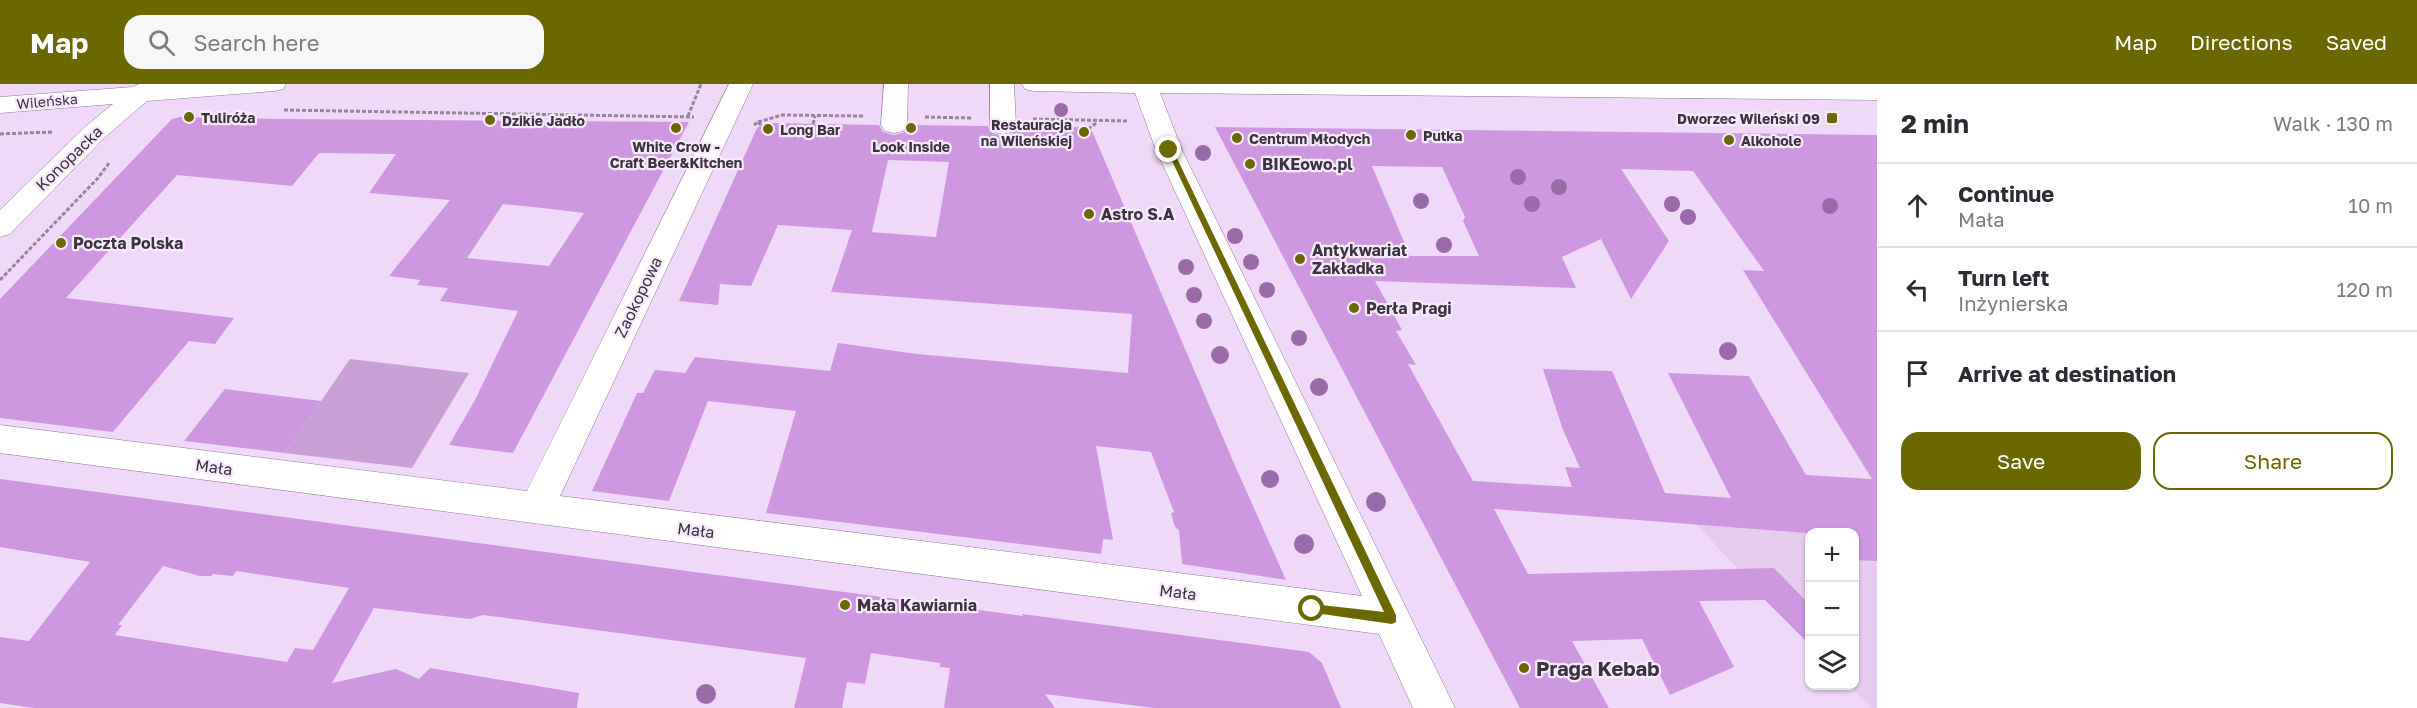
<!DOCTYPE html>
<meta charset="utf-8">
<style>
body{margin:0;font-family:"Golos Text",sans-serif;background:#f7f7f7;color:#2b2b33}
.controls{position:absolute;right:18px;bottom:18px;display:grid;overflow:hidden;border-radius:12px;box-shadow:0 2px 4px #0004}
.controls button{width:54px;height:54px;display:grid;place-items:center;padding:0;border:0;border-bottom:2px solid #e1e1e2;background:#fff;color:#2b2b33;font:30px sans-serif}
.stop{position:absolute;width:18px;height:18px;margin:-14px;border:4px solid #6b6800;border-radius:50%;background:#fff}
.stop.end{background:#6b6800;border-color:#fff;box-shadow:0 2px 6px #0008}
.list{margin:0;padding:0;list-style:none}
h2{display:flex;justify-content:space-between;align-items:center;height:78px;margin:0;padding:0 24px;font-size:26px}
h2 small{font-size:20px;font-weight:400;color:#7c7c81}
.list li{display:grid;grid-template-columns:39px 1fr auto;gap:18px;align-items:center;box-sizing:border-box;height:84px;padding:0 24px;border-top:2px solid #e1e1e2}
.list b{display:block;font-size:22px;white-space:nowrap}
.list p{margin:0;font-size:20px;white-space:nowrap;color:#7c7c81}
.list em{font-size:20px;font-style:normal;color:#7c7c81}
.actions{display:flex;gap:12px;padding:18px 24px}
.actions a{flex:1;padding:14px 0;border:2px solid #6b6800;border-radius:18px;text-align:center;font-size:21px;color:#6b6800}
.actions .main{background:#6b6800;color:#fff}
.icon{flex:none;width:33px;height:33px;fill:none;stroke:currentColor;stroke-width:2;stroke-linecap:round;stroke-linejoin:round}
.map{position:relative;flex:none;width:1877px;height:624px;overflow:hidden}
header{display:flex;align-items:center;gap:36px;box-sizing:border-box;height:84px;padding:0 30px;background:#6b6800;color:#fff}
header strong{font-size:28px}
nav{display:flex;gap:33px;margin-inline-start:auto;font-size:21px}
.search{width:420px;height:54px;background:#f7f7f7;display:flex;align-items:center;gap:15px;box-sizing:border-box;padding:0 21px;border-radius:18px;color:#7c7c81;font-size:22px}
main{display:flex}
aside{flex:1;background:#fff}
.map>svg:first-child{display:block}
</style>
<header>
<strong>Map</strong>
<div class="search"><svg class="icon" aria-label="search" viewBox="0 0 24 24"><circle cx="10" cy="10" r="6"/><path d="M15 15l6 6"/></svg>Search here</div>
<nav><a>Map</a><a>Directions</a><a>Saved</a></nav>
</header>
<main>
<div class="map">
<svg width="1877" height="624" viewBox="0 0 1877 624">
<rect width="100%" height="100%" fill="#f0d9f8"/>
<!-- built -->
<path fill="#e7cbef" d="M1668,410L1877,424V624H1871L1849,602H1854V448H1810L1809,561Z"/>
<!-- green -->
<path fill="#c9a1d7" d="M350,275L469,289L412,384L285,369Z"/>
<!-- building -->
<g fill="#cd98e0" fill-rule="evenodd">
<path d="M180,33L286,35L689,38L513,369L449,361L475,316L518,227L440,217L448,204L417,201L420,196L389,192L450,116L369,109L396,70L319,69L292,102L177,91L66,214L234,234L215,260L189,257L113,348L0,334V215L172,35ZM503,120L534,123L584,129L549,182L467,174Z"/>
<path d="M766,39L879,41L883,48L894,51L903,49L909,41L988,42L992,49L1003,52L1012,50L1018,42L1082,43L1092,47L1233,377L1286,496L1182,480L1179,446L1175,443L1171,429L1174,428L1151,368L1133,366L1096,362L1113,456L1103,455L1101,470L766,429L796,327L708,317L669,417L592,407L637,309H643L655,286L685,289L695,273L830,287L838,259L917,270L1128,289L1132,230L831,208L852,146L778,141L751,202L720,200L718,221L679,217L757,44ZM888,76L949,78L936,153L870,148H872Z"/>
<path d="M1215,43L1877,51V477L1854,476V448H1809V473L1805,472L1806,449L1494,425L1528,490L1774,484L1809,520V560L1765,516L1699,517L1734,583L1670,611L1642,555L1572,557L1609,624H1520ZM1372,82L1442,83L1465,133L1463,137L1479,172H1410ZM1621,85L1693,87L1764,187L1743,186L1872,395L1806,391L1749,292L1668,289L1731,414L1665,409L1612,287L1543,285L1563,346L1580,384L1565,383L1572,403L1473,397L1408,280L1416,281L1396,247L1402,246L1375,197L1576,204L1562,173L1601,155L1631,215L1669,157Z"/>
<path d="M225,305L321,317L285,369L184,357Z"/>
<path d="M0,395L1023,532L1022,530L1309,568L1322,579L1341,624H1154L1045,610L1055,624H944L950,584L940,583V579L871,569L865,600L847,598L842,624H794L806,574L483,531L470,535L374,524L332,599L396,585L419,595L430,584L579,609L577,624H34L0,619V553L29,557L90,478L0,463ZM163,482L200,492H211L213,490L233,492L236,487L349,504L313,566L295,564L287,578L115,551L122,541H118Z"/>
</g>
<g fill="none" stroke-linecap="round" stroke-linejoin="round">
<defs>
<g id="minor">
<path d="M139,0H286L283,5L274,7L147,17L104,54L10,150L0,153V126L86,42L113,20L0,29V13L133,3Z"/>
<path d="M729,0H753L560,412L1362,512L1156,66L1135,9L1034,7L1025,5L1022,0H1877V16L1160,9L1182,66L1455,624H1413L1379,550L0,369V341L527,407Z"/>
<path d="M884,0H908L907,41L903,47L894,49L885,47L881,41Z"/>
<path d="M990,0H1014L1016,42L1012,48L1003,50L994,48L990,42Z"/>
</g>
</defs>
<!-- minor casing -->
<use href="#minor" stroke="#8b7793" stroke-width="1"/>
<!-- path -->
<g stroke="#95859b" stroke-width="3" stroke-dasharray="4 2" stroke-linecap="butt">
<path d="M284,26L694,33"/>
<path d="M688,32L701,0"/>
<path d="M925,33L971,34"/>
<path d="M1033,35L1127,37"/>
<path d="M758,38L782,31L863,32"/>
<path d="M813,40L815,32"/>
<path d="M754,41L758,38L761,41"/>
<path d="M1088,45L1095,40L1094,36"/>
<path d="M0,50L52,48"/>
<path d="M0,196L98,94L109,79"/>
</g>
<!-- minor -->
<use href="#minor" fill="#fff" fill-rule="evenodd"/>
</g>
<!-- trees -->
<g fill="#9a6ba8">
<circle cx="1061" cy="26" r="7"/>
<circle cx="1203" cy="69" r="8"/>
<circle cx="1518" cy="93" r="8"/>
<circle cx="1559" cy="103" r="8"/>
<circle cx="1421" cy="117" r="8"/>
<circle cx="1532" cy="120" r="8"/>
<circle cx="1672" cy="120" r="8"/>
<circle cx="1830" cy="122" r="8"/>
<circle cx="1688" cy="133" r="8"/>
<circle cx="1235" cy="152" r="8"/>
<circle cx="1444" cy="161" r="8"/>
<circle cx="1251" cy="178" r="8"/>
<circle cx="1186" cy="183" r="8"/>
<circle cx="1267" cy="206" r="8"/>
<circle cx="1194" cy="211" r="8"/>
<circle cx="1204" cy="237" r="8"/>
<circle cx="1299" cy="254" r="8"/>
<circle cx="1728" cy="267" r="9"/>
<circle cx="1220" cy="271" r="9"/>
<circle cx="1319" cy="303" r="9"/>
<circle cx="1270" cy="395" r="9"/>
<circle cx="1376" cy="418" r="10"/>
<circle cx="1304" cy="460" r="10"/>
<circle cx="706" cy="610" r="10"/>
</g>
<!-- route -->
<path fill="#6b6800" d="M1166,64L1173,66L1396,531V538L1392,540L1308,528L1307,525L1312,520L1384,528Z"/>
<!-- markers -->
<g fill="#6b6800" stroke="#f8eafd" stroke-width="2">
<circle cx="189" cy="33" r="6"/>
<rect x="1826" y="28" width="12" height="12" rx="3"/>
<circle cx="490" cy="36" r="6"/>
<circle cx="676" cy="44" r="6"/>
<circle cx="911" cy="44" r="6"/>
<circle cx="768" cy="45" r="6"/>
<circle cx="1084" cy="48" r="6"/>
<circle cx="1411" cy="51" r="6"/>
<circle cx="1237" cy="54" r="6"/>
<circle cx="1729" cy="56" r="6"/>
<circle cx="1250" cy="80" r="6"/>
<circle cx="1089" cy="130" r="6"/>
<circle cx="61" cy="159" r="6"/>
<circle cx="1300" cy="175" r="6"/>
<circle cx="1354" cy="224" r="6"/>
<circle cx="845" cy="521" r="6"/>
<circle cx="1524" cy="584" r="6"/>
</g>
<g text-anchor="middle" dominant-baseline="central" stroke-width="4.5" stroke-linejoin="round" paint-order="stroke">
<!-- far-street labels -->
<g font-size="14" fill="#3c333f" stroke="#f8eafd">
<text transform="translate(47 17) rotate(-5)">Wileńska</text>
</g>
<!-- far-poi labels -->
<g font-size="14" font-weight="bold" fill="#3c333f" stroke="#f8eafd" text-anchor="start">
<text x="201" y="33">Tuliróża</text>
<text x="1820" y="34" text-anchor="end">Dworzec Wileński 09</text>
<text x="502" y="36">Dzikie Jadło</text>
<text x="1072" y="40" text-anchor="end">Restauracja<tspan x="1072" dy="16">na Wileńskiej</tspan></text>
<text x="780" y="45">Long Bar</text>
<text x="1423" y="51">Putka</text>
<text x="1249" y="54">Centrum Młodych</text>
<text x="1741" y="56">Alkohole</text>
<text x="676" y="62" text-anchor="middle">White Crow -<tspan x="676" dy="16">Craft Beer&amp;Kitchen</tspan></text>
<text x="911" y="62" text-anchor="middle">Look Inside</text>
</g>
<!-- street labels -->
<g font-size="16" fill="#3c333f" stroke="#f8eafd">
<text transform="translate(69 74) rotate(-44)">Konopacka</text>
<text transform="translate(638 213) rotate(-64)">Zaokopowa</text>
<text transform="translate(214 383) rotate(8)">Mała</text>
<text transform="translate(696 446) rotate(7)">Mała</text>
<text transform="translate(1178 508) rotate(7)">Mała</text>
</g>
<!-- poi labels -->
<g font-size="16" font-weight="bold" fill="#3c333f" stroke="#f8eafd" text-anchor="start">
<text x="1262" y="80">BIKEowo.pl</text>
<text x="1101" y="130">Astro S.A</text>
<text x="73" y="159">Poczta Polska</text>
<text x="1312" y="166">Antykwariat<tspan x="1312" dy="18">Zakładka</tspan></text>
<text x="1366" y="224">Perła Pragi</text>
<text x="857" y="521">Mała Kawiarnia</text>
</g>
<!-- near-poi labels -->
<g font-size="20" font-weight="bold" fill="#3c333f" stroke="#f8eafd" text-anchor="start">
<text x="1536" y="584">Praga Kebab</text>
</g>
</g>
</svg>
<div class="controls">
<button>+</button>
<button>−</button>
<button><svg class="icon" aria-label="layers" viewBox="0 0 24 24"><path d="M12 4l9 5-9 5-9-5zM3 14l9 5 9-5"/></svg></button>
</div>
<div class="stop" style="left:1312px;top:525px"></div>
<div class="stop end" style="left:1169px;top:66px"></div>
</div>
<aside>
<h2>2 min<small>Walk · 130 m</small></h2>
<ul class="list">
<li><svg class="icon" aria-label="ahead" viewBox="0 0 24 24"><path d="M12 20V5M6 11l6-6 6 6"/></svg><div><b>Continue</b><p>Mała</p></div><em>10 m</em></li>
<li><svg class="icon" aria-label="left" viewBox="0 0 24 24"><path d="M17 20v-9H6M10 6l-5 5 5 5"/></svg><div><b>Turn left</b><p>Inżynierska</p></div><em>120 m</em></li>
<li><svg class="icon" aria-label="arrive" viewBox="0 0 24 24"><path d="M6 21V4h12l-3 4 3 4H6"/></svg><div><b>Arrive at destination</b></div></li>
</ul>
<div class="actions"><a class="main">Save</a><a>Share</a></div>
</aside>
</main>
